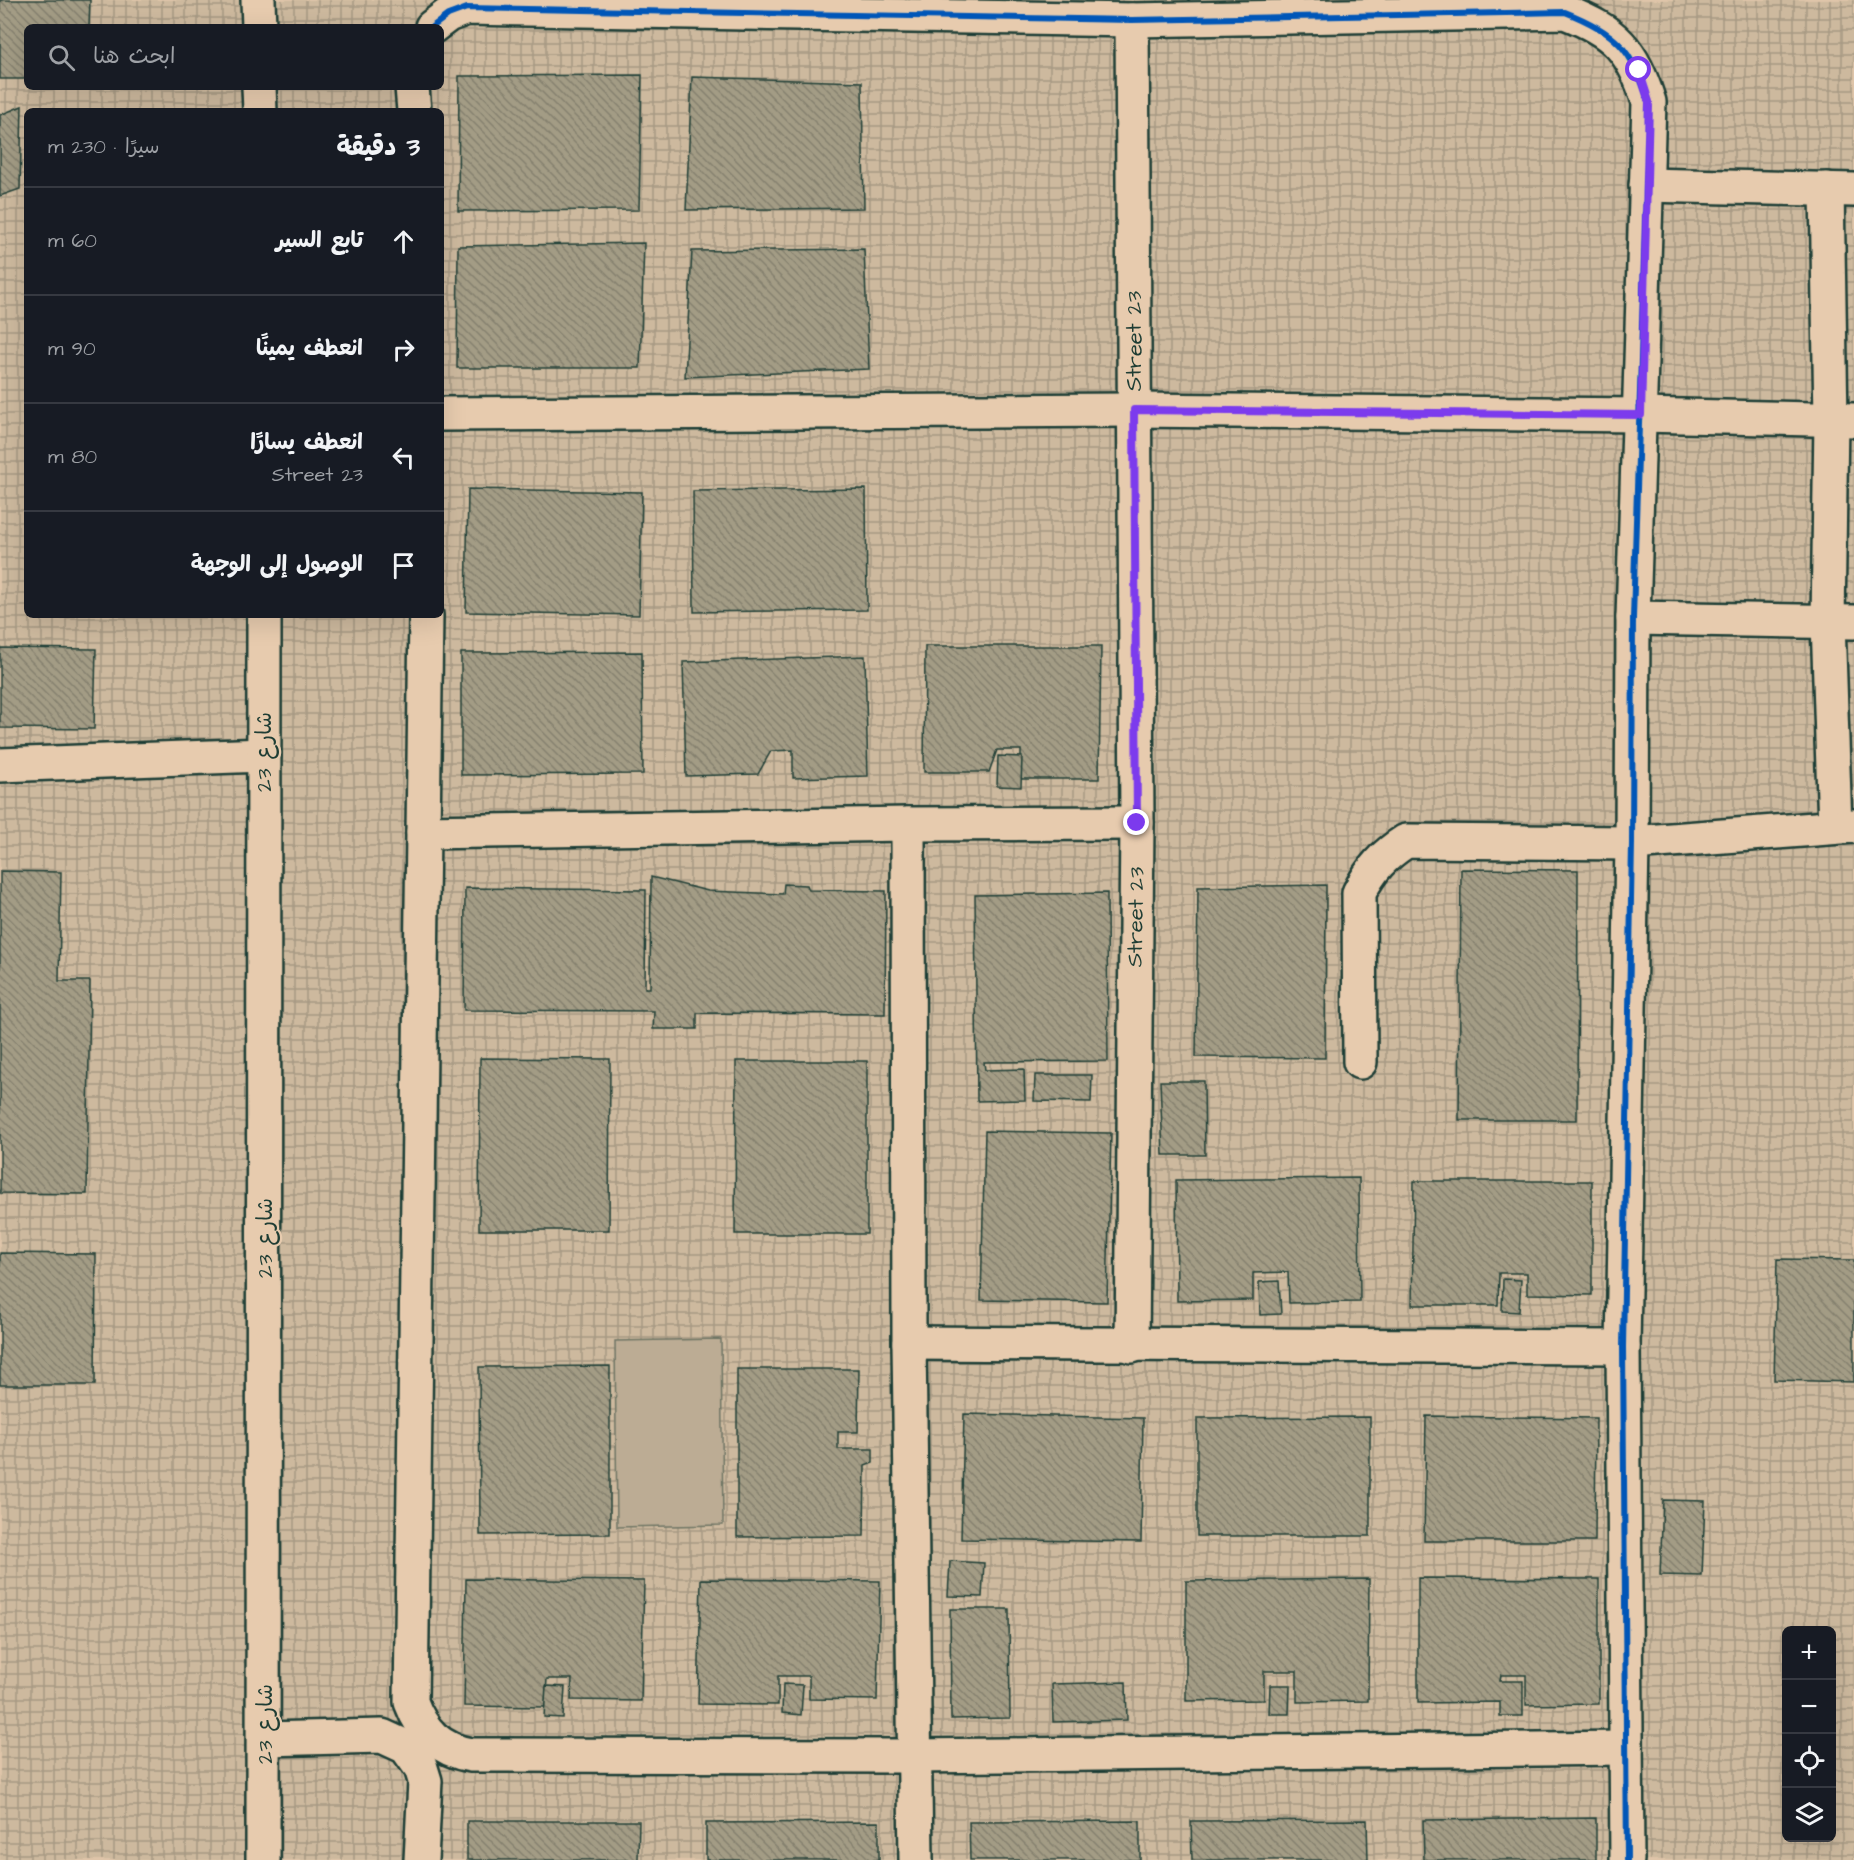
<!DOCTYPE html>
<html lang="ar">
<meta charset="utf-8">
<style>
body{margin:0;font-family:"Architects Daughter","Playpen Sans Arabic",sans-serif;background:#20242c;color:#f1f3f6;direction:rtl}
.controls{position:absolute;right:18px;bottom:18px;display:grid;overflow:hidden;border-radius:9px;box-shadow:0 6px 24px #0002}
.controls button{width:54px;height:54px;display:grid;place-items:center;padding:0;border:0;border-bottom:2px solid #363941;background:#171b24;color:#f1f3f6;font:30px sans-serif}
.stop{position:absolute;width:18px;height:18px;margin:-14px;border:4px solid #7c3aed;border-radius:50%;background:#fff}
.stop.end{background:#7c3aed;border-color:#fff;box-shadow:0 2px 6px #0008}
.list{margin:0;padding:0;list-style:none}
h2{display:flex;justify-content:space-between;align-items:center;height:78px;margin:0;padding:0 24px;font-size:26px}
h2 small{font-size:20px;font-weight:400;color:#9ea1a6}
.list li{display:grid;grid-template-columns:39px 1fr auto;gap:18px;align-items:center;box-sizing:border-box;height:108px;padding:0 24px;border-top:2px solid #363941}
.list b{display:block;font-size:22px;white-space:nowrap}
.list p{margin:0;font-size:20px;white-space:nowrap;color:#9ea1a6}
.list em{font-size:20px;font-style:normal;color:#9ea1a6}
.icon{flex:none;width:33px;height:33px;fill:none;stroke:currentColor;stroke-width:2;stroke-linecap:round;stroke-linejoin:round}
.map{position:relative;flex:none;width:1854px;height:1860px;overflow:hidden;direction:ltr}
.search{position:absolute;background:#171b24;box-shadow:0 6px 24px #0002;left:24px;top:24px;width:420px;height:66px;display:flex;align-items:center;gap:15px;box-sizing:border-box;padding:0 21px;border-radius:9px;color:#9ea1a6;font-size:22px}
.panel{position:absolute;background:#171b24;box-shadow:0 6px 24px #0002;left:24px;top:108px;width:420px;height:510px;border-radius:9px;direction:rtl}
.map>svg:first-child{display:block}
</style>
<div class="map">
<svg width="1854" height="1860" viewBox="0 0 1854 1860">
<defs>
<pattern id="industrial-grid" width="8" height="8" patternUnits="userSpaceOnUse" patternTransform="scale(1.5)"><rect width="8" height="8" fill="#cdb99e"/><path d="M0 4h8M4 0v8" fill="none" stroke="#a69882"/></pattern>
<pattern id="building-back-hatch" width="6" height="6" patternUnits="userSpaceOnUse" patternTransform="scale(1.5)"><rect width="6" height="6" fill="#a39c85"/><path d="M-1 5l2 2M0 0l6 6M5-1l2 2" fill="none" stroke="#84806e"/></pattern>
</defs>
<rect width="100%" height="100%" fill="#dfc5a9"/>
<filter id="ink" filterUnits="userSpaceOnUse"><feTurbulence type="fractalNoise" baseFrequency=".0167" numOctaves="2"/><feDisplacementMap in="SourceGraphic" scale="12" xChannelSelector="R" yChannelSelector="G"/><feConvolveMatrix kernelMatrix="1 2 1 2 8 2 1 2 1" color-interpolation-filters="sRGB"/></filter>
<g filter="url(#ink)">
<!-- industrial -->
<path fill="url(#industrial-grid)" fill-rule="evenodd" d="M0,0H1854V1860H0ZM27,27H441V87H27ZM27,111H441V615H27ZM1786,1630H1832V1838H1786Z"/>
<!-- pitch -->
<path fill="#bcac94" stroke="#6e7464" stroke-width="1.5" d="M721,1339L723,1525L617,1527L615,1341Z"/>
<!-- building -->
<g fill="url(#building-back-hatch)" stroke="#1f3d34" stroke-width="1.5">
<path d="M0,0H90L89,27H27V79H0Z"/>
<path d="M642,75L639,210L458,211L459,76Z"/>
<path d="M692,77L862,82L864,208L686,210Z"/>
<path d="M22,106L20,189L0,196V115Z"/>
<path d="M644,243L640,368H457L458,246Z"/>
<path d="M864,249L869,369L685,377L692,251Z"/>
<path d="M468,489L642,492L639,615L466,612Z"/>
<path d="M866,489L867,610L694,612L693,491Z"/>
<path d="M925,646H1101L1099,779H1021V750H997L989,772H924Z"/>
<path d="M0,648L96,649L94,729L0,728Z"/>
<path d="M642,652L643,774L461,775V653Z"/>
<path d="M865,656L868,776L793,778V750L771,751L758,774L686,776L683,662Z"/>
<path d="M998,756L1022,757L1021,787L997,786Z"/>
<path d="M1461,869L1578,870L1577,1120H1459Z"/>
<path d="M0,871L61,872L59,981H90L87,1194L0,1193Z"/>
<path d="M651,877L708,891L783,894L784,884L807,885L809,890L886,891L885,1014L697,1013V1029H653L654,1011L464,1010L465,888L646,890L645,988H650Z"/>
<path d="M1326,885L1325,1058L1196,1057L1198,887Z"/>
<path d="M1107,893L1108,1061L984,1062L985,1070L1024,1069L1025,1100L977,1101L975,895Z"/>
<path d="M480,1058L610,1059L609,1230H479Z"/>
<path d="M736,1061H867V1234H735Z"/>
<path d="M1035,1075H1092L1091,1102L1034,1101Z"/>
<path d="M1160,1081H1204L1205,1155H1163Z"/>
<path d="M985,1131L1111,1133L1107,1302L981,1300Z"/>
<path d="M1359,1178L1360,1302L1289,1303L1288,1272L1253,1273V1300L1177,1301L1176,1180Z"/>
<path d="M1414,1181H1592V1295L1527,1294V1273H1499L1498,1305H1412Z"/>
<path d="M0,1253L96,1254L95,1385H0Z"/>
<path d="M1777,1259L1854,1260V1382L1774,1380Z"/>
<path d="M1503,1279L1521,1280L1519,1312L1502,1311Z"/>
<path d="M1279,1281L1281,1314L1260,1315L1259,1282Z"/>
<path d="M610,1366V1534L480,1535L479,1367Z"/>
<path d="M737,1369H859L858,1432H838V1449H873V1463L865,1466L864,1536L737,1537Z"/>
<path d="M964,1414L1143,1418L1141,1542L961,1539Z"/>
<path d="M1426,1416L1596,1418L1595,1541H1424Z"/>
<path d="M1370,1417V1536H1197V1418Z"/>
<path d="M1663,1500L1705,1501L1702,1576L1660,1575Z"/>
<path d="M950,1561L984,1563L982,1597L948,1596Z"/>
<path d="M1418,1578L1599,1579V1704L1526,1705V1675H1501L1500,1681H1523V1716H1500V1702L1418,1703Z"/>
<path d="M466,1579L644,1581L641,1701L571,1700L572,1679H547L545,1707L464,1706Z"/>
<path d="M701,1579L880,1581L877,1700L809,1699V1676H778V1705L698,1704Z"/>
<path d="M1369,1579L1368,1701L1297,1702V1671H1264V1700L1186,1701V1581Z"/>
<path d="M950,1609H1009L1010,1718L951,1719Z"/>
<path d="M1126,1682L1127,1720L1053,1722L1052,1684Z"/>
<path d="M783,1684L803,1685L801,1715L782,1713Z"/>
<path d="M1270,1685H1290L1289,1714H1269Z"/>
<path d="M546,1686L565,1687L563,1718L544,1717Z"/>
<path d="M1596,1818V1860H1424L1423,1820Z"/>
<path d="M1367,1820L1368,1860H1192L1191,1821Z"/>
<path d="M467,1821H639L638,1860H467Z"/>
<path d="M1140,1821V1860H970L969,1822Z"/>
<path d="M879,1822V1860H706V1823Z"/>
</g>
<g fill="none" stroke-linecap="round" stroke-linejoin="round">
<defs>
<g id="street">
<path d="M258,0L259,27"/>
<path d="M432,27L448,15L467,8L1132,20L1565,12C1616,32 1632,49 1649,102L1633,618L1632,843L1623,1347L1627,1860"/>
<path d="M259,87L260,111"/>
<path d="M412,87L414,111"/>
<path d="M1646,185L1854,190"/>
<path d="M1827,189L1831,420L1828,622L1835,827"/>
<path d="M441,414L1134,410L1641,415L1854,420"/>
<path d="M426,615L411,1702C422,1732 440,1750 471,1755L914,1756L1626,1748"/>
<path d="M1633,618L1854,622"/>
<path d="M0,765L264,755"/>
<path d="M908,824L909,1343L916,1860"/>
<path d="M423,832L908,824L1137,823"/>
<path d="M1360,1062L1359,893C1371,869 1384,855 1406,841L1632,843L1854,826"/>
<path d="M909,1343L1623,1347"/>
<path d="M1132,1346L1137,823L1132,20"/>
<path d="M265,1739L382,1736L406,1747L421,1768L425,1781L421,1860"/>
<path d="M263,1860L264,615"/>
</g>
</defs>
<!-- street casing -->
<use href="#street" stroke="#1f3d34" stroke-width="38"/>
<!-- street -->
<use href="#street" stroke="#e7cbae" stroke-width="33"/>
<defs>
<path id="cycleway" d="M432,27L448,15L467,8L1132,20L1565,12C1616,32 1632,49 1649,102L1633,618L1632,843L1623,1347L1627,1860"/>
</defs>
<!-- cycleway casing -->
<use href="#cycleway" stroke="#e7cbae" stroke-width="10"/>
<!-- cycleway -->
<use href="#cycleway" stroke="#0057b8" stroke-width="6"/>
</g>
</g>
<g fill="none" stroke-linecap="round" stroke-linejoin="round" filter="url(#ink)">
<!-- route -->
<path stroke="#7c3aed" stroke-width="8" d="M1137,823L1134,410L1641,415L1649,102L1639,70"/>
</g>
<g text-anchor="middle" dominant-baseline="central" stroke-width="4.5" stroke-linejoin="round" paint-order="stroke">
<!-- street labels -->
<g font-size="22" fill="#1f3d34" stroke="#e7cbae">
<text transform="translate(1134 341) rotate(-90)">Street 23</text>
<text transform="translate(264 752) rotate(-90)">شارع 23</text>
<text transform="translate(1136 917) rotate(-89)">Street 23</text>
<text transform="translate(265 1238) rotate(-90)">شارع 23</text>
<text transform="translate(265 1724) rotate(-90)">شارع 23</text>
</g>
</g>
</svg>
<div class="controls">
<button>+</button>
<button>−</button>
<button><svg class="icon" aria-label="locate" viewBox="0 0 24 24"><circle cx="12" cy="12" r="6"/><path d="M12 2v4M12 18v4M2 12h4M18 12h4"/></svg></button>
<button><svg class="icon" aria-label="layers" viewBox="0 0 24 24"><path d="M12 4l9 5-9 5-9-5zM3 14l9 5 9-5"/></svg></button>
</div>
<div class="stop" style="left:1639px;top:70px"></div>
<div class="stop end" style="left:1137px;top:823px"></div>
<div class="search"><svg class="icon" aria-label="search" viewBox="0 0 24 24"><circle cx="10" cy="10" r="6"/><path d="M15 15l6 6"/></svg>ابحث هنا</div>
<section class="panel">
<h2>3 دقيقة<small>سيرًا · 230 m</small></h2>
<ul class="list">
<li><svg class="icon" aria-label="ahead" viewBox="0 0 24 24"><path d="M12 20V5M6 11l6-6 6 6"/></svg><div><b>تابع السير</b></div><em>60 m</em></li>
<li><svg class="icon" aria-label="right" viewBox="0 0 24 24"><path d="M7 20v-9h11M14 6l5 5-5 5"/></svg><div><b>انعطف يمينًا</b></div><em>90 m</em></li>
<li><svg class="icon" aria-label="left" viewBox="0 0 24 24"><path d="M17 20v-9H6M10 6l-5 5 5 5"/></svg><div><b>انعطف يسارًا</b><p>Street 23</p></div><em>80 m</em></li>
<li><svg class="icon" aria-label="arrive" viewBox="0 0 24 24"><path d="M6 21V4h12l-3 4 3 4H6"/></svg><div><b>الوصول إلى الوجهة</b></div></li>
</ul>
</section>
</div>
